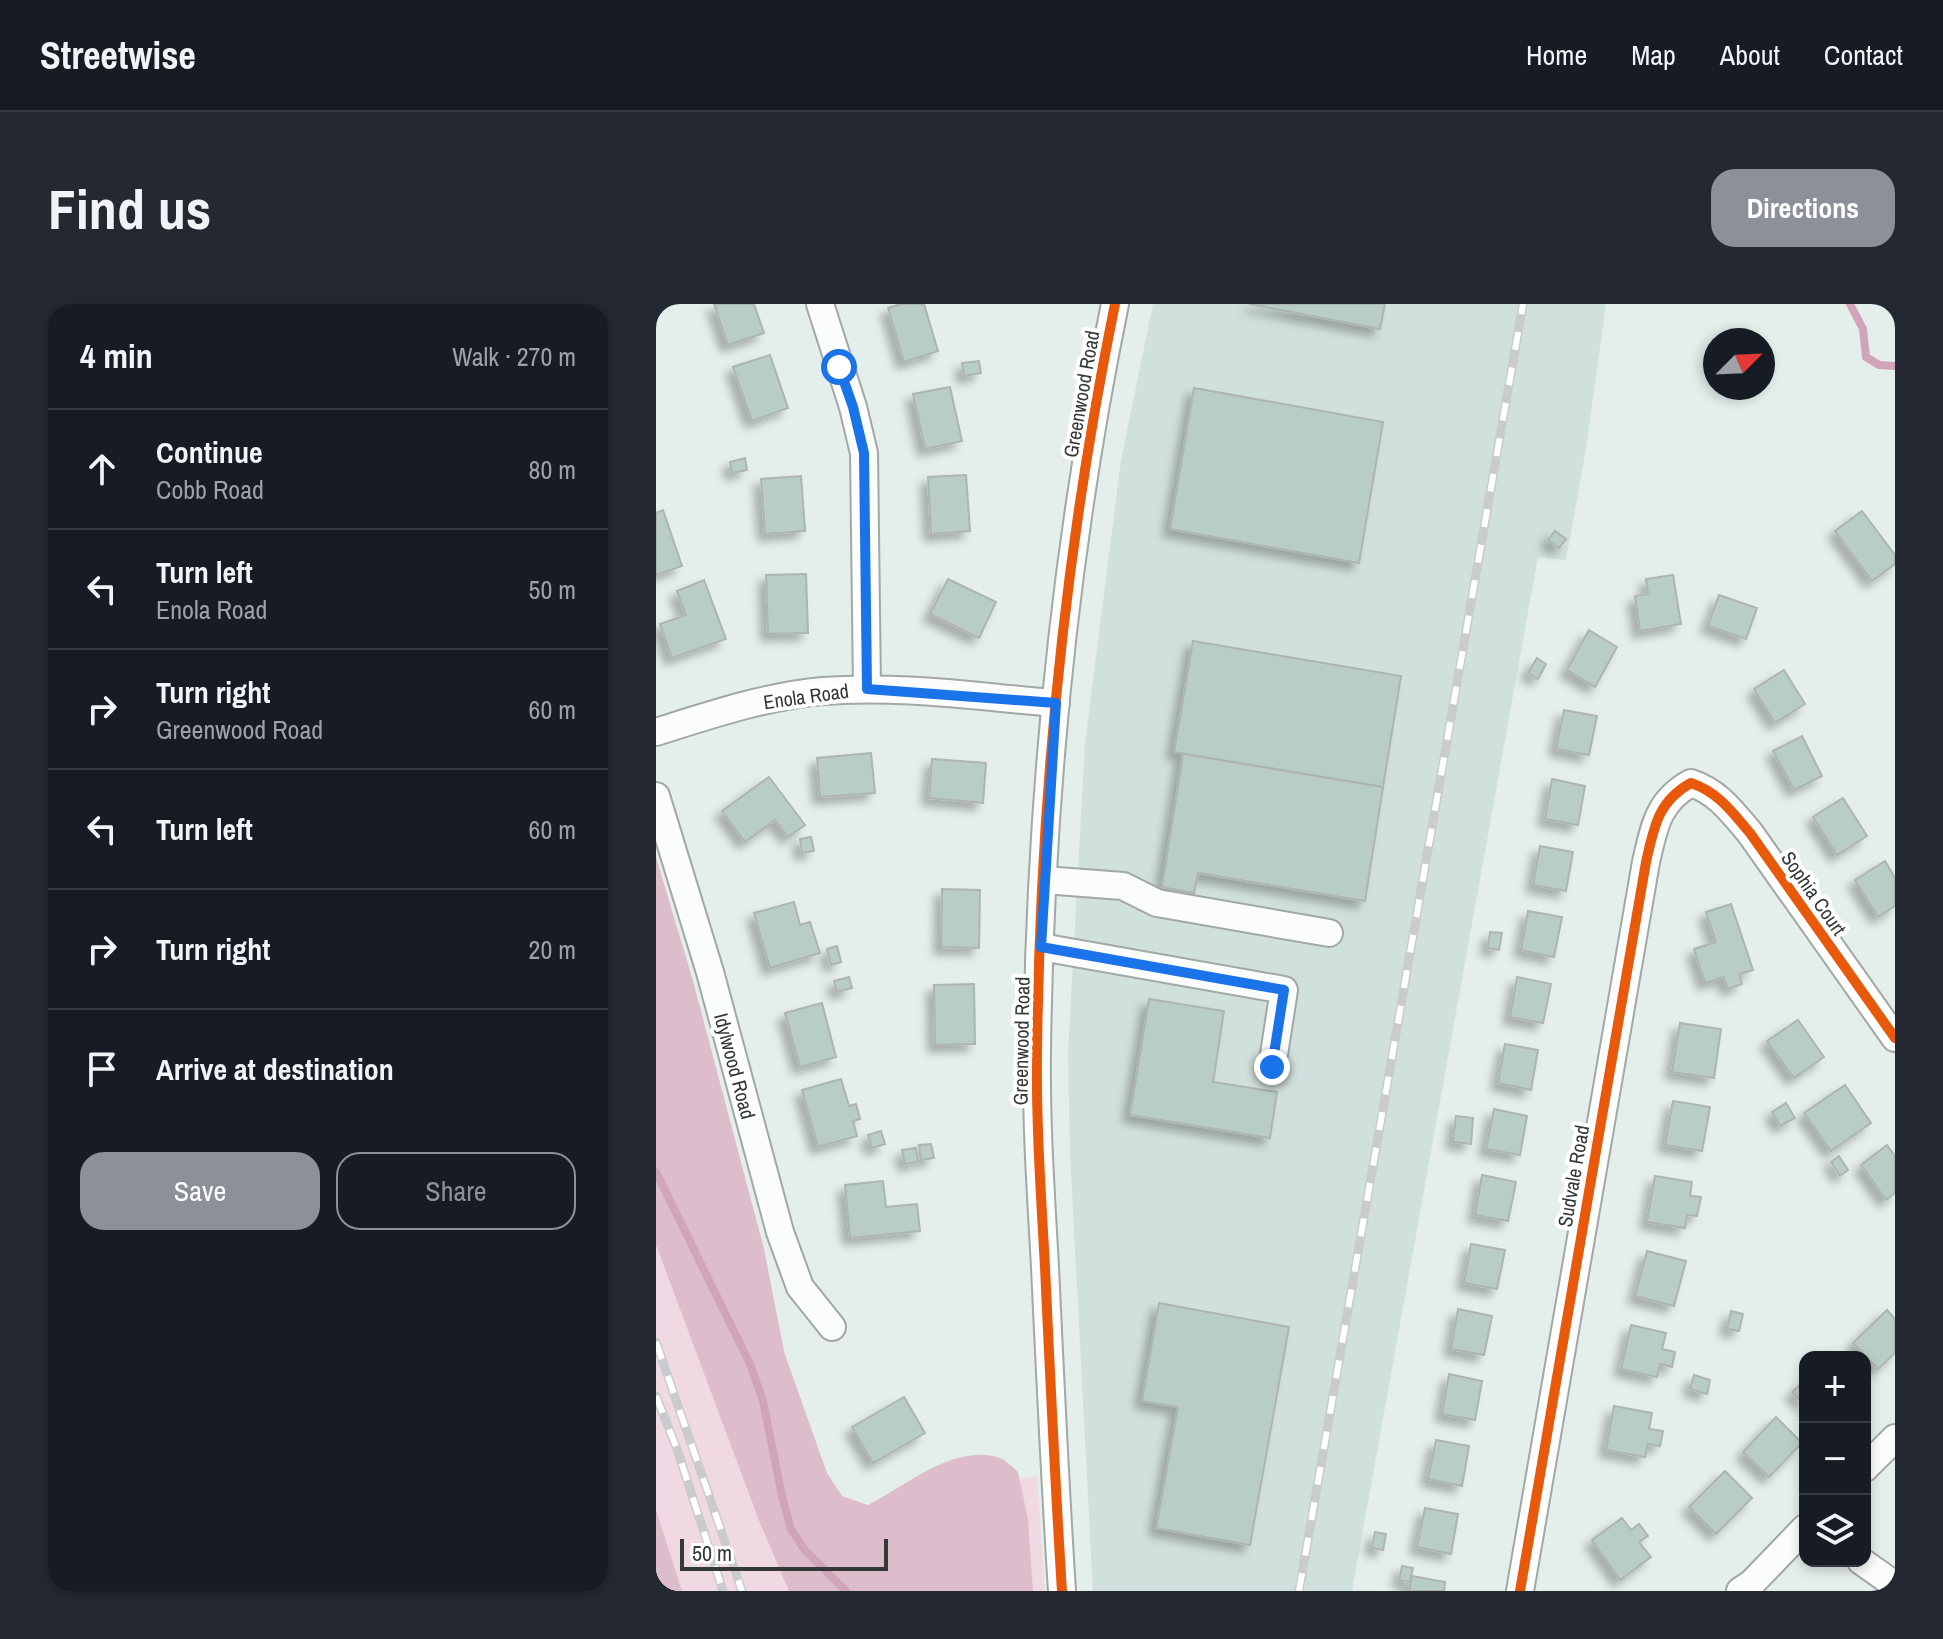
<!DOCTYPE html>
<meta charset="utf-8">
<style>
body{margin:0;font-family:"Archivo Narrow",sans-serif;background:#242831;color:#f1f3f6}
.controls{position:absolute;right:24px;bottom:24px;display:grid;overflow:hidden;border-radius:16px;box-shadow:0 4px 12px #0003}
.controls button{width:72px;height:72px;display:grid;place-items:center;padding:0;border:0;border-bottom:2px solid #363941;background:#171b24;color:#f1f3f6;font:40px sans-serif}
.compass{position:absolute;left:1047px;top:24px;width:72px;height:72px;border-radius:50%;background:#171b24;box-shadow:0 4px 12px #0003;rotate:66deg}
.scale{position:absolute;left:24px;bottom:20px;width:208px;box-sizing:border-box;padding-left:8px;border:4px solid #333937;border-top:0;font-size:22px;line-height:28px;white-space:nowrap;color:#333937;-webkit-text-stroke:6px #fff;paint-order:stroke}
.stop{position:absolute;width:24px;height:24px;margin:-18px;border:6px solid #1a73e8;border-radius:50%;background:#fff}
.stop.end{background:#1a73e8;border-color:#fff;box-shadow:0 2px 8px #0008}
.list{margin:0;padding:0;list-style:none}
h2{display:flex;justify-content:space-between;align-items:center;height:104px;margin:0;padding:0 32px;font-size:34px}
h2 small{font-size:26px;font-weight:400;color:#9ea1a6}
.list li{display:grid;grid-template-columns:52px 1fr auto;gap:24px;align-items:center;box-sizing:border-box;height:120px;padding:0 32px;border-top:2px solid #363941}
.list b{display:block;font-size:30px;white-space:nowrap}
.list p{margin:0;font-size:26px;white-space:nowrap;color:#9ea1a6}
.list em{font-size:26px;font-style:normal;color:#9ea1a6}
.actions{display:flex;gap:16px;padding:24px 32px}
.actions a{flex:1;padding:18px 0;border:2px solid #8c9099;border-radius:24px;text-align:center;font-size:28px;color:#8c9099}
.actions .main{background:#8c9099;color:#fff}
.icon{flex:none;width:44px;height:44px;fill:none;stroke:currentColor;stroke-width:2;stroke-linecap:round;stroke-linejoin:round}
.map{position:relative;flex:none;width:1239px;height:1287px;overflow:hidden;border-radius:24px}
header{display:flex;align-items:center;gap:48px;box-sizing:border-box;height:112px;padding:0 40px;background:#171b24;border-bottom:2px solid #363941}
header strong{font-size:38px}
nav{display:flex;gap:44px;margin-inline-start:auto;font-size:28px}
.intro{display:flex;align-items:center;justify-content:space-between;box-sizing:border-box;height:192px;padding:0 48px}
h1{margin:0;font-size:56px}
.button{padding:20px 36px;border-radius:24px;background:#8c9099;color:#fff;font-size:28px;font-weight:700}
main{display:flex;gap:48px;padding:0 48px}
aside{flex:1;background:#171b24;border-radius:24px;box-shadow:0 4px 12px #0003}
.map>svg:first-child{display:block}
</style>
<header>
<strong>Streetwise</strong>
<nav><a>Home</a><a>Map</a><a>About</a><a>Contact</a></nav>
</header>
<div class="intro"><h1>Find us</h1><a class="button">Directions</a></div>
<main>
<aside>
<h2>4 min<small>Walk · 270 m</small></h2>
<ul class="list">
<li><svg class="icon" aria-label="ahead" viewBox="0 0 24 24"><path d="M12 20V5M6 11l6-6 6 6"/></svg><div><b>Continue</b><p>Cobb Road</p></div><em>80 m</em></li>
<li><svg class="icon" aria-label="left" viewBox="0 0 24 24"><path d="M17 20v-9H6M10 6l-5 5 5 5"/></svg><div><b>Turn left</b><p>Enola Road</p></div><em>50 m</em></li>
<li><svg class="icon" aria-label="right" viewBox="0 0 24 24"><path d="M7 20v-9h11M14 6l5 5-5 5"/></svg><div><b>Turn right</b><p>Greenwood Road</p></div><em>60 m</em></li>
<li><svg class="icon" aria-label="left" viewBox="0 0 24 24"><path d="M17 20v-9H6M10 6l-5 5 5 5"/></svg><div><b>Turn left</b></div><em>60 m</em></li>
<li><svg class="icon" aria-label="right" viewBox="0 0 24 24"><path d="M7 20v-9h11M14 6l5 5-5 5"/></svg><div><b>Turn right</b></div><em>20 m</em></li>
<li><svg class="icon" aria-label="arrive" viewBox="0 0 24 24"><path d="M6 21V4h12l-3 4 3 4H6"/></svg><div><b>Arrive at destination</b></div></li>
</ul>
<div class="actions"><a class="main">Save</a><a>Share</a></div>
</aside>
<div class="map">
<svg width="1239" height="1287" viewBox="0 0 1239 1287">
<defs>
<filter id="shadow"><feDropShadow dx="-7" dy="7" stdDeviation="4" flood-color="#0004"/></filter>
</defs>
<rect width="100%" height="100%" fill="#e4eeeb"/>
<!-- built -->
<path fill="#d0e0dc" d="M497,0H950L929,151L910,256L882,253L696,1287H437L414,849L412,749L429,439L465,156Z"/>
<!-- green -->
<path fill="#f1d9e4" d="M0,553L37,677L108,945L164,1224L381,1171L389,1287H0Z"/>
<!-- forest -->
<g fill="#ddbdcc">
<path d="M0,553L37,677L108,945L128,1048L171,1169L186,1192L212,1201C250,1182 296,1141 341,1153C349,1155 356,1163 362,1168L372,1215L377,1287H133L104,1219L0,941Z"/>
<path d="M0,1206L26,1287H0Z"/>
</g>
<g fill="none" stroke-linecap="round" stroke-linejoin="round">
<!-- stream -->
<g stroke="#d0a4b9" stroke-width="8">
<path d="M1194,0L1207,25L1210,53L1223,61L1239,62"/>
<path d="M0,868L94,1060L107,1097L126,1192L135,1225L148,1245L190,1287"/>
</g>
</g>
<!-- building -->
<g fill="#b9cdc7" stroke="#aeb4b2" stroke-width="2" filter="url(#shadow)">
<path d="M58,0H98L108,29L72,41Z"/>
<path d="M245,0H268L282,47L248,58L232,4Z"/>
<path d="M593,0H729L724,25Z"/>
<path d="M114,51L132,104L96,117L77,63Z"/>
<path d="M323,57L325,69L308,72L306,59Z"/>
<path d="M294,83L306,137L269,145L257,90Z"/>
<path d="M538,84L727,118L703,259L514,225Z"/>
<path d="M89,154L91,166L76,169L74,158Z"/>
<path d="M310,171L314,227L275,230L272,173Z"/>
<path d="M145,172L149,227L109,230L105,175Z"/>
<path d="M7,206L26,262L0,271V209Z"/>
<path d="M1206,207L1239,251V260L1216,277L1179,227Z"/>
<path d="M899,227L910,235L903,244L892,236Z"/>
<path d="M150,270L152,329L112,330L110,271Z"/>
<path d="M1017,271L1025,320L984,327L979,292L992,290L990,275Z"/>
<path d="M292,275L340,298L323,334L274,310Z"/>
<path d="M48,276L70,335L16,354L4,320L30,311L21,287Z"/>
<path d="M1063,291L1101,304L1090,335L1052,322Z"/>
<path d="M933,326L961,343L939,383L911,366Z"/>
<path d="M537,337L745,372L727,483L518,448Z"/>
<path d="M881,354L890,360L882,375L872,369Z"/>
<path d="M1128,366L1149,400L1119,419L1098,385Z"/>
<path d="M908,406L941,412L933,451L900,445Z"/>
<path d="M1146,432L1166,472L1138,486L1117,447Z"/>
<path d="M215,449L219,489L164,493L161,454Z"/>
<path d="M527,450L727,483L709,597L542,569L538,589L506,583Z"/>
<path d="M276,455L330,459L327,499L273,494Z"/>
<path d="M113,473L149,521L132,533L119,516L89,538L66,507Z"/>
<path d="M896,475L929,482L922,521L889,515Z"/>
<path d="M1187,494L1211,532L1181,551L1157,513Z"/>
<path d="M155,533L158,547L146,549L144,535Z"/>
<path d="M884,542L917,548L910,587L877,581Z"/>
<path d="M1229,557L1239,574V602L1222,613L1199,576Z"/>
<path d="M286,585L324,586L323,644L285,643Z"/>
<path d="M138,598L144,621L154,618L164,649L114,664L98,609Z"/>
<path d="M1075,600L1097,666L1083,670L1086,680L1072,685L1068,673L1049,679L1038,645L1060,638L1050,608Z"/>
<path d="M872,607L906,613L898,653L865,646Z"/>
<path d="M834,628L846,629L843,646L832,644Z"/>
<path d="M181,642L185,658L175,661L171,645Z"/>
<path d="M193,673L196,684L181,688L178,677Z"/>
<path d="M861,673L895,680L887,719L854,713Z"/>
<path d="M318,680L319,740L279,741L278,681Z"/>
<path d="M493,695L568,707L557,778L621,788L614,834L474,811Z"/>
<path d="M166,699L180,753L144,763L129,709Z"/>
<path d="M1142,716L1168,753L1138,774L1111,737Z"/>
<path d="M1024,719L1065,725L1058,774L1016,768Z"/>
<path d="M849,740L882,746L875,786L842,779Z"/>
<path d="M185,775L193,802L200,800L204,815L197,817L201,832L162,843L146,786Z"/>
<path d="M1189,781L1215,819L1175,847L1148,809Z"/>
<path d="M1017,797L1054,803L1046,847L1009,841Z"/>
<path d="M1130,799L1139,814L1124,822L1116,808Z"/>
<path d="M838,805L871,812L864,851L830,845Z"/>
<path d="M800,812L817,814L815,840L797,838Z"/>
<path d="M225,827L229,840L216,844L212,831Z"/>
<path d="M275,840L278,854L265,856L263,841Z"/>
<path d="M1231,841L1239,852V889L1230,896L1205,861Z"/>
<path d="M260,844L262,858L249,860L246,846Z"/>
<path d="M1183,852L1192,866L1184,872L1175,858Z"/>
<path d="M826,871L860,878L852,917L819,911Z"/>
<path d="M999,872L1036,878L1034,892L1045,893L1041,912L1031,911L1029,924L991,918Z"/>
<path d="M227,877L230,903L261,900L264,927L194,934L189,881Z"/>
<path d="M815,940L849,946L841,985L808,979Z"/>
<path d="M991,947L1030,957L1018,1002L979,992Z"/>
<path d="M503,999L633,1023L594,1241L500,1224L522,1103L486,1097Z"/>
<path d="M802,1005L836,1012L828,1051L795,1045Z"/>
<path d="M1231,1006L1239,1015V1049L1222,1065L1197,1039Z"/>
<path d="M1075,1007L1087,1010L1083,1027L1071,1025Z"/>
<path d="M975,1021L1010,1029L1006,1045L1019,1048L1016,1063L1004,1060L1001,1073L965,1065Z"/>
<path d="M793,1070L826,1077L819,1116L786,1110Z"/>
<path d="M1038,1071L1054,1076L1051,1090L1034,1085Z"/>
<path d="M1149,1076V1101L1136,1088Z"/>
<path d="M248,1093L269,1129L217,1159L196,1123Z"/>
<path d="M958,1102L996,1109L993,1125L1007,1127L1004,1142L992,1140L989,1153L950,1146Z"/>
<path d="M1120,1113L1146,1139L1113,1173L1087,1148Z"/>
<path d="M780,1136L813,1142L806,1182L772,1175Z"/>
<path d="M1069,1167L1096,1194L1060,1230L1033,1203Z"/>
<path d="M769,1204L802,1210L795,1250L761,1243Z"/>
<path d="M966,1214L975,1226L983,1220L992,1232L983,1238L995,1253L964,1276L936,1236Z"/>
<path d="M719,1228L730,1230L727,1246L716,1244Z"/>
<path d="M746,1262L757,1264L754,1278L743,1276Z"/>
<path d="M756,1272L789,1278L788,1287H753Z"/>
</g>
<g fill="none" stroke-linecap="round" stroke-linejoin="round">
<defs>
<g id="minor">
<path d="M164,0L197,103L208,149L211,385"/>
<path d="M0,428C54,411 110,392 167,387C244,381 323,393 400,399"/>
<path d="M0,492L54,668L124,928L144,983L176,1023"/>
<path d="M388,576L467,582L501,599L673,629"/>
<path d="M385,643L628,686L616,763"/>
<path d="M1209,1164L1239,1134"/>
<path d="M1205,1257L1239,1281"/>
<path d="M406,1287C399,1179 394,1071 389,963C385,891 380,820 381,748C384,500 409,244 459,0"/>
<path d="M864,1287L990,558C998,523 1002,497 1035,479C1062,488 1076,508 1094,529L1239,734"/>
<path d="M1084,1287L1096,1279L1149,1224"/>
</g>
</defs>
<!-- minor casing -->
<use href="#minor" stroke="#a1a8a6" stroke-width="30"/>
<!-- minor -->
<use href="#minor" stroke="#fbfcfc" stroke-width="26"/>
<defs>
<g id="rail">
<path d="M0,1038L86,1287"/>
<path d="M0,1092L21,1145L67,1287"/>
<path d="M643,1287L867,0"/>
</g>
</defs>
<!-- rail casing -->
<use href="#rail" stroke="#cacccc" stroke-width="9"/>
<!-- rail -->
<use href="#rail" stroke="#fff" stroke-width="6" stroke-dasharray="18" stroke-linecap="butt"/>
<defs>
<g id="cycleway">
<path d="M406,1287C399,1179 394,1071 389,963C385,891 380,820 381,748C384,500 409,244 459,0"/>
<path d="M864,1287L990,558C998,523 1002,497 1035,479C1062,488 1076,508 1094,529L1239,734"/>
</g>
</defs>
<!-- cycleway casing -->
<use href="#cycleway" stroke="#fff" stroke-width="15"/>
<!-- cycleway -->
<use href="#cycleway" stroke="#e8590c" stroke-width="10"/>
</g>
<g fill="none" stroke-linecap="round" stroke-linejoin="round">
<!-- route -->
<path stroke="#1a73e8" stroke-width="10" d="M183,63L197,103L208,149L211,385L400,399L385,643L628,686L616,763"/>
</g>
<g text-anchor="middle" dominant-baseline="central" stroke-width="8" stroke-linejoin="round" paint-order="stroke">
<!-- street labels -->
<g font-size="20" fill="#333937" stroke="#fff">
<text transform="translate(425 90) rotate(-80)">Greenwood Road</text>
<text transform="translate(150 392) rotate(-8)">Enola Road</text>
<text transform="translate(1158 589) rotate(55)">Sophia Court</text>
<text transform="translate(365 737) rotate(-89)">Greenwood Road</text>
<text transform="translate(79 762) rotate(75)">Idylwood Road</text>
<text transform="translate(917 872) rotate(-80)">Sudvale Road</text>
</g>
</g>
</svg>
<div class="controls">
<button>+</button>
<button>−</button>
<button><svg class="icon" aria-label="layers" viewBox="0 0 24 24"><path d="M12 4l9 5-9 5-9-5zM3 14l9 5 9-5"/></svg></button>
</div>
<svg class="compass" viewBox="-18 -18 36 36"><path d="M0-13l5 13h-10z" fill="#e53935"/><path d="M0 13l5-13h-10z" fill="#9ea1a6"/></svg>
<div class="scale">50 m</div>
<div class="stop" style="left:183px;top:63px"></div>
<div class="stop end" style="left:616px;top:763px"></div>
</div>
</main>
